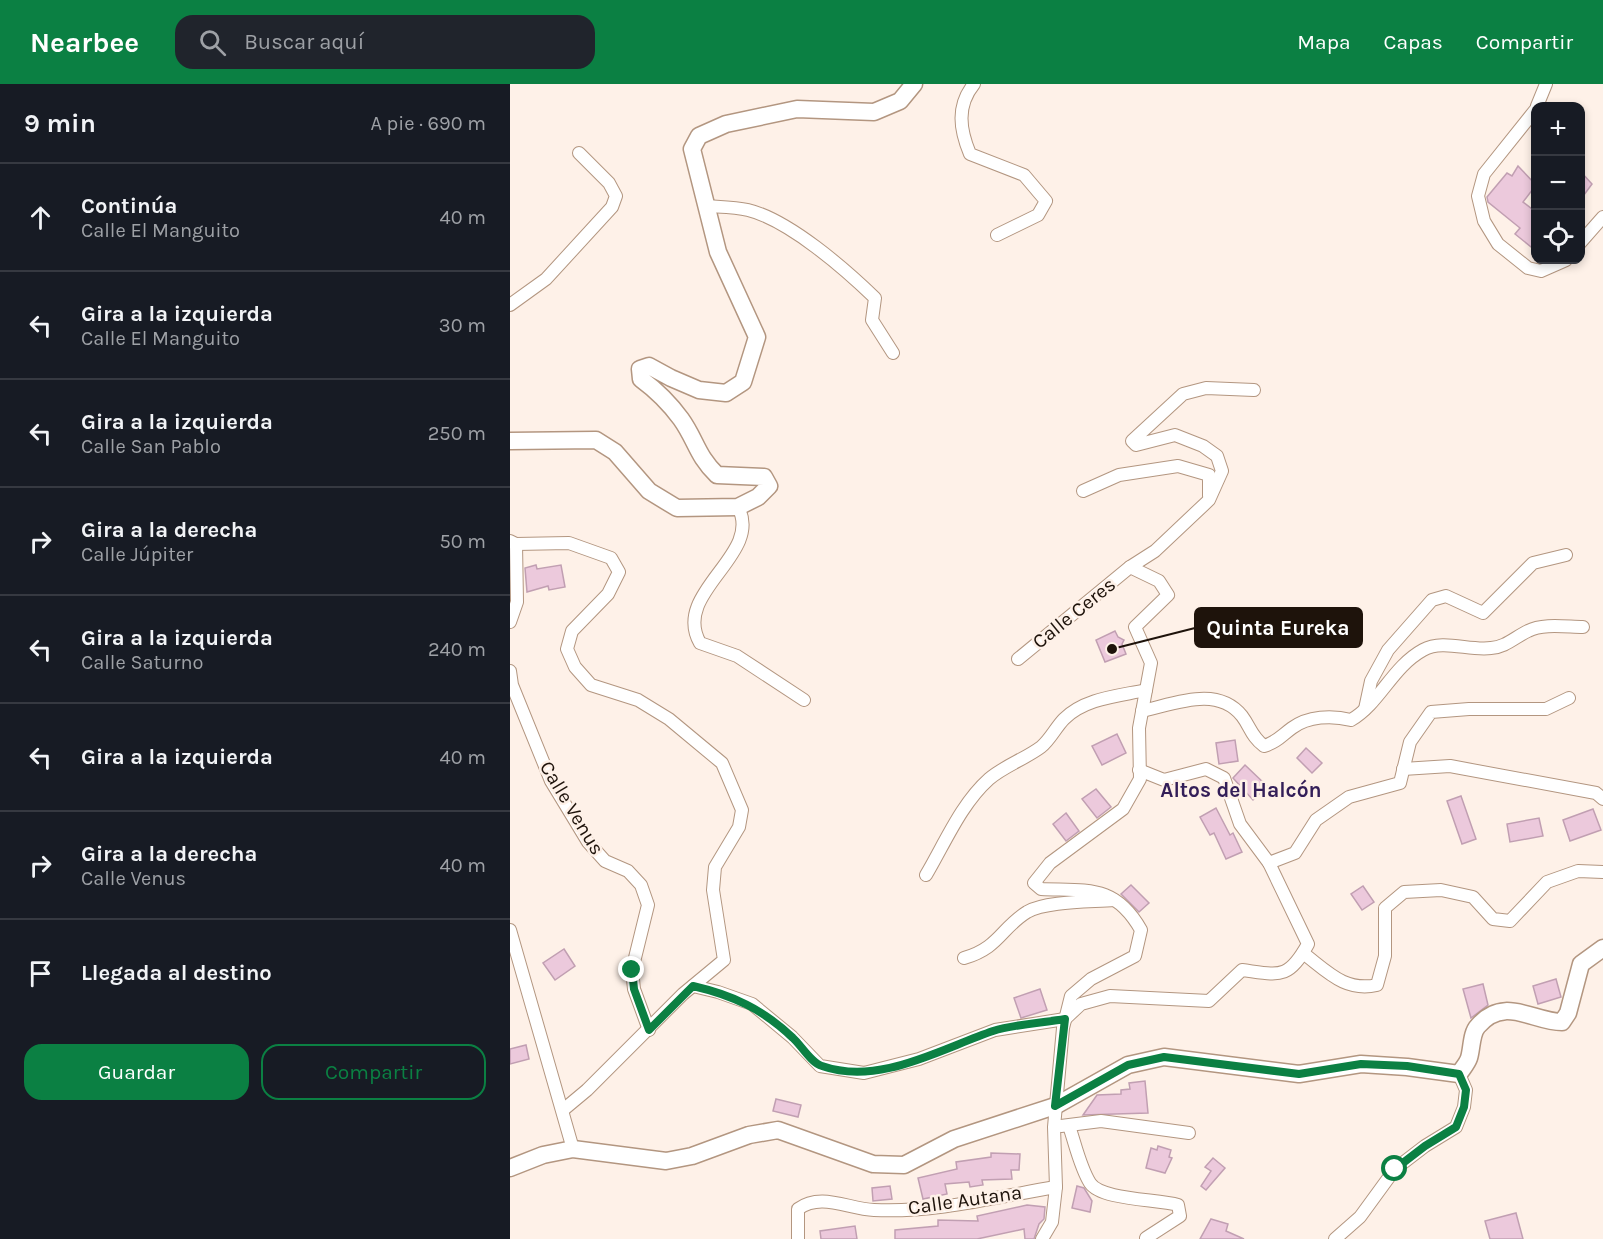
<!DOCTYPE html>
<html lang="es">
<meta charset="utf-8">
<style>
body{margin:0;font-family:Karla,sans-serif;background:#20242c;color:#f1f3f6}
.controls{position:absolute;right:18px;top:18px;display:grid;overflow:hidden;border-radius:12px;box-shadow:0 3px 9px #0003}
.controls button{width:54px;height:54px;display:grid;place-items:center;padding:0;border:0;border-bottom:2px solid #363941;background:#171b24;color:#f1f3f6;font:30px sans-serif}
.stop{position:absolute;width:18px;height:18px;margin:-14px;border:4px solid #0b8043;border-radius:50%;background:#fff}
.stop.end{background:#0b8043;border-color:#fff;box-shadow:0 2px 6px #0008}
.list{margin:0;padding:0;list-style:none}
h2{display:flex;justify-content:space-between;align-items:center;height:78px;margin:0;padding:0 24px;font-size:26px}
h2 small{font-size:20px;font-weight:400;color:#9ea1a6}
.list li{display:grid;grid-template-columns:39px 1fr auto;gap:18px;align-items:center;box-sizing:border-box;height:108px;padding:0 24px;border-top:2px solid #363941}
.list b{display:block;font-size:22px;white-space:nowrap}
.list p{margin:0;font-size:20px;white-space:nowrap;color:#9ea1a6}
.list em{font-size:20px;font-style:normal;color:#9ea1a6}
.actions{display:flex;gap:12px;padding:18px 24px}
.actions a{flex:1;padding:14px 0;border:2px solid #0b8043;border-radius:18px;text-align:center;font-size:21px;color:#0b8043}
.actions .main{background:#0b8043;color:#fff}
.icon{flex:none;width:33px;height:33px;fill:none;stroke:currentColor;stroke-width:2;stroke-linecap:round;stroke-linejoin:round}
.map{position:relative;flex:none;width:1093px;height:1155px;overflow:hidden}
header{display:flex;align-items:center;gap:36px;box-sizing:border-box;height:84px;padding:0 30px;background:#0b8043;color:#fff}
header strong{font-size:28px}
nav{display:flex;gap:33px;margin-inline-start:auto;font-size:21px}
.search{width:420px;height:54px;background:#20242c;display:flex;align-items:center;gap:15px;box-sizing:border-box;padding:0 21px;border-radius:18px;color:#9ea1a6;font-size:22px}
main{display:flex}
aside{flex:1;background:#171b24}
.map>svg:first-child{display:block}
</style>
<header>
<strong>Nearbee</strong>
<div class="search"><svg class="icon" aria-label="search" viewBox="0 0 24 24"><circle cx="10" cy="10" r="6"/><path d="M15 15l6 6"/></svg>Buscar aquí</div>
<nav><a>Mapa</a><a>Capas</a><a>Compartir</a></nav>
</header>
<main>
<aside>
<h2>9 min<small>A pie · 690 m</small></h2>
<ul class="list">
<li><svg class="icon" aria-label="ahead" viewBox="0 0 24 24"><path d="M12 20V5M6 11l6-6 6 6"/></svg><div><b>Continúa</b><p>Calle El Manguito</p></div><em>40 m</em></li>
<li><svg class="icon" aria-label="left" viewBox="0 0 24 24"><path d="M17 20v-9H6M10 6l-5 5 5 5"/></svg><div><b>Gira a la izquierda</b><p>Calle El Manguito</p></div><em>30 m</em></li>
<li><svg class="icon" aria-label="left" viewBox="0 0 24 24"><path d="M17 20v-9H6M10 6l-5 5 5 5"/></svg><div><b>Gira a la izquierda</b><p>Calle San Pablo</p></div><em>250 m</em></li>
<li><svg class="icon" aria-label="right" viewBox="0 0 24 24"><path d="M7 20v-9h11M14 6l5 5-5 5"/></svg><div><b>Gira a la derecha</b><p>Calle Júpiter</p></div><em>50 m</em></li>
<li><svg class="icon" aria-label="left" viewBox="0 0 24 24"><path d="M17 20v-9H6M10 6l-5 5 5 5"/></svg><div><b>Gira a la izquierda</b><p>Calle Saturno</p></div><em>240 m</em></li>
<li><svg class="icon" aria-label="left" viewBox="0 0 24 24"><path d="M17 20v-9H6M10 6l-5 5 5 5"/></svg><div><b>Gira a la izquierda</b></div><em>40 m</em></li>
<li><svg class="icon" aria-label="right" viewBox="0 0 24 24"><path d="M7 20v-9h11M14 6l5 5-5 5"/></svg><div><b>Gira a la derecha</b><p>Calle Venus</p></div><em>40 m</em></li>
<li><svg class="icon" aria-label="arrive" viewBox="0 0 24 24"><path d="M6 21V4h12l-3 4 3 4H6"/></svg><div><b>Llegada al destino</b></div></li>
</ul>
<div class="actions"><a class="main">Guardar</a><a>Compartir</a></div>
</aside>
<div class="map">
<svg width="1093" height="1155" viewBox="0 0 1093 1155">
<rect width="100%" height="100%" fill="#fef1e8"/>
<!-- building -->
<g fill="#ecc9dc" stroke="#c19fb2" stroke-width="1.5">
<path d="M1008,82L1026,101L1013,118L1026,128V167L1005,150L1010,144L978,118L977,113L997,89L1002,92Z"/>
<path d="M1071,88L1082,100L1071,115Z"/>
<path d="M26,481L27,485L51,481L55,503L39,506L38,502L17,508L15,484Z"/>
<path d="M605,547L608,553L614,556L612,560L616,570L595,578L586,556Z"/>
<path d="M607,650L616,669L592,681L582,662Z"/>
<path d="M725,656L728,677L709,680L706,659Z"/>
<path d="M796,664L812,679L802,689L787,674Z"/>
<path d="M735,681L757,702L743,716L723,694Z"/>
<path d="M586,705L601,723L587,734L572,715Z"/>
<path d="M951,712L966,755L952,760L937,717Z"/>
<path d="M706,724L720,751L723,749L732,768L716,775L704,749L700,751L690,733Z"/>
<path d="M1083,725L1091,746L1060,757L1053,736Z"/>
<path d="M556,729L569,747L556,757L543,740Z"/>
<path d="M1029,734L1033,752L1000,758L997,740Z"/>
<path d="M621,801L639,819L629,828L611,810Z"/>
<path d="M853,802L864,818L852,826L841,810Z"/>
<path d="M54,865L65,882L45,896L33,879Z"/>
<path d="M1046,895L1051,913L1028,920L1023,902Z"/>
<path d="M973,900L978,921L961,934L953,905Z"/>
<path d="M530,905L537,926L511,934L504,914Z"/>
<path d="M16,961L19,975L0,980V965Z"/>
<path d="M635,997L638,1029L573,1031L587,1011L611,1010V1006L620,1005L619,999Z"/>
<path d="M266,1015L291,1021L288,1033L263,1027Z"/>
<path d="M648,1062L661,1066L659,1073L662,1074L655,1089L636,1084L641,1064L647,1066Z"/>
<path d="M481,1069L510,1070L509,1086H501L502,1095L472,1096L473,1101L460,1103L459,1098L435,1100L437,1110L413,1115L408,1094L447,1085L446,1078L481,1073Z"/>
<path d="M703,1074L715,1084L696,1106L691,1102L701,1087L695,1083Z"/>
<path d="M380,1102L382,1115L363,1117L362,1104Z"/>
<path d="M567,1102L574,1104L582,1117L580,1128L562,1124Z"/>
<path d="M517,1121L535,1123L534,1135L529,1140L524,1155H515L514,1145L467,1155H385V1146L428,1142V1136L468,1137L467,1132Z"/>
<path d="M1006,1129L1013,1155H980L975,1137Z"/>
<path d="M701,1135L718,1140L716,1147L734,1155H690Z"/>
<path d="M345,1142L347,1155H311L310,1147Z"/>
</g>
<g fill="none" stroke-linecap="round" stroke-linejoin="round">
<defs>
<g id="street">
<path d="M464,0C446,22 450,46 460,70L514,91L536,117L528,131L487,151"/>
<path d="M1027,22L1036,0"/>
<path d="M1026,25L974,90L968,112L974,137L988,160L1018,184L1031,187L1056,176"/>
<path d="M196,122C210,123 225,123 238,126C279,136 335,185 365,214L362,236L383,269"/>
<path d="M1070,159L1093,133"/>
<path d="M0,221L36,195L102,123L106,112L99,99L69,69"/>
<path d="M573,407L609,391L668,382L699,391V412"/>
<path d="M228,423C254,471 161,508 190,559L227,572L294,616"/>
<path d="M0,457L6,460L59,459L101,474L109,488L98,510L62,547L57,565L65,583L81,601L128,616L159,635L212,679L232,726L229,743L205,783L203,806L214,876L173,910L77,1006L53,1026"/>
<path d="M0,538L7,518L6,460"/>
<path d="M508,575L620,483"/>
<path d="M0,587L2,601L41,697L78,758L95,777L118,787L131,801L138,821L122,886L124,905L139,946"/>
<path d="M855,625L861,597L878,566L922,516L936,512L973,529L1023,479L1056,471"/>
<path d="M632,627C665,620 707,601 732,632C741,644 741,652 754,662C767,658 771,652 782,644C798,632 822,631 841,636C870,619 882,583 913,566C933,555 959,567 981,564C996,563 1005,553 1018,547C1033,539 1057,543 1073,543"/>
<path d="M893,685L940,682L1086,709L1093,715"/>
<path d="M759,779L785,769L806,736L839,713L890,699L900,658L921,628L959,625H1036L1059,614"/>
<path d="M416,791C435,759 451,720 479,695C494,682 515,675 531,663C540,656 546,643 554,635C575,614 609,612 636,606"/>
<path d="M0,846L63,1065"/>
<path d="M793,869C818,888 835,908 867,901L875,872V824L894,808L931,806L963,813L983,835L1000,837L1037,798L1068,787L1093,788"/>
<path d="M454,874C489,864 491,844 517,828C536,817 581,818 604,816"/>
<path d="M183,902L208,908L242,920L282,953L310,982L354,989L409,975L485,946L555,935L571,920L600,912L699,917L732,886C770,891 778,896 798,860L759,779L730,740L714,694L696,685L654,696L629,686"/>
<path d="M551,1042L591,1037L679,1049"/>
<path d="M559,1042C565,1059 570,1083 580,1099C591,1116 647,1115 668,1121L670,1132L636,1154"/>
<path d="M288,1155V1125C311,1108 338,1125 364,1126C425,1129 486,1113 546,1103"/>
<path d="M532,1155L542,1138L546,1103L544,1043L553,944L561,912L581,895L625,872L631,846C605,800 577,807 531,805L524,799L540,779L613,725L630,695L629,644L641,579L625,543L658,511L649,497L620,483L645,467L699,416L712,387L707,372L693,362L665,351L626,361L622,357L673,310L696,304L744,306"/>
<path d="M825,1155L850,1133L885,1085L915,1062L946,1043L954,1023L956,1006L949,990"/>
</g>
<g id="secondary">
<path d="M0,357L86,356L105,368L139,407L167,424L228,423L248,413L259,402L254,393L207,391C187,372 186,356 171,335C160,320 146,306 131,295L130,285L139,282L161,294L189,306L216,309L233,298L247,253L208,168L182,65L189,52L216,40L287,25L364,28L390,17L404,0"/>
<path d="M0,1084L33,1071L63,1065L156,1077L182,1072L239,1051L268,1046L363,1080L394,1081L444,1055L545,1022L618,981L654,973L789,990L851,980L897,983L949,990C952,985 957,980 959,974C962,965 961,949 968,942C994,911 1023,938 1052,938L1058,929L1071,880L1093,864"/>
</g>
</defs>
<!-- street casing -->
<use href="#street" stroke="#b39680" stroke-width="14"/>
<!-- secondary casing -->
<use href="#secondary" stroke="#b39680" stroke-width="19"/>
<!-- street -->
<use href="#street" stroke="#fff" stroke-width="12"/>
<!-- secondary -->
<use href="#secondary" stroke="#fff" stroke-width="16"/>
</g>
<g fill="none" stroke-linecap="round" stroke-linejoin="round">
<!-- route -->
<path stroke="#0b8043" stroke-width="8" d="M122,886L124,905L139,946L183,902C222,911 253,925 283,954C291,961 301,979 312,982C369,1002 430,965 483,947C505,940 532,939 555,935L545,1022L618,981L654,973L789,990L851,980L897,982L949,990L956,1006L954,1023L946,1043L915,1062L885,1085"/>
</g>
<g text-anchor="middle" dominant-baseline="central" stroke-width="5" stroke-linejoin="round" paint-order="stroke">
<!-- street labels -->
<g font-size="20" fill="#1e130b" stroke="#fef1e8">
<text transform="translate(564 529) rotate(-39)">Calle Ceres</text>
<text transform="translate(62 724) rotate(59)">Calle Venus</text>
<text transform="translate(455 1116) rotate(-8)">Calle Autana</text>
</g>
<!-- neighbourhood labels -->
<g font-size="21" font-weight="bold" fill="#331e58" stroke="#fef1e8">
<text x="731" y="706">Altos del Halcón</text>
</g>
</g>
<!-- callouts -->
<path fill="none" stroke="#1e130b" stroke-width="2" d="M602 565L685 544"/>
<circle fill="#1e130b" stroke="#fef1e8" stroke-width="2" cx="602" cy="565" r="6"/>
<rect fill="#1e130b" stroke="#1e130b" stroke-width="2" x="685" y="524" width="167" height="39" rx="6"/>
<g font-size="21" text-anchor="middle" font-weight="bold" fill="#fff">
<text x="768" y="551">Quinta Eureka</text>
</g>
</svg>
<div class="controls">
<button>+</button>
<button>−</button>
<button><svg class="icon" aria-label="locate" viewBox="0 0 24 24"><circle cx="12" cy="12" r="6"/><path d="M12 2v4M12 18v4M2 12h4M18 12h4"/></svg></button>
</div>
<div class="stop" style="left:885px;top:1085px"></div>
<div class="stop end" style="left:122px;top:886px"></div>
</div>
</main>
